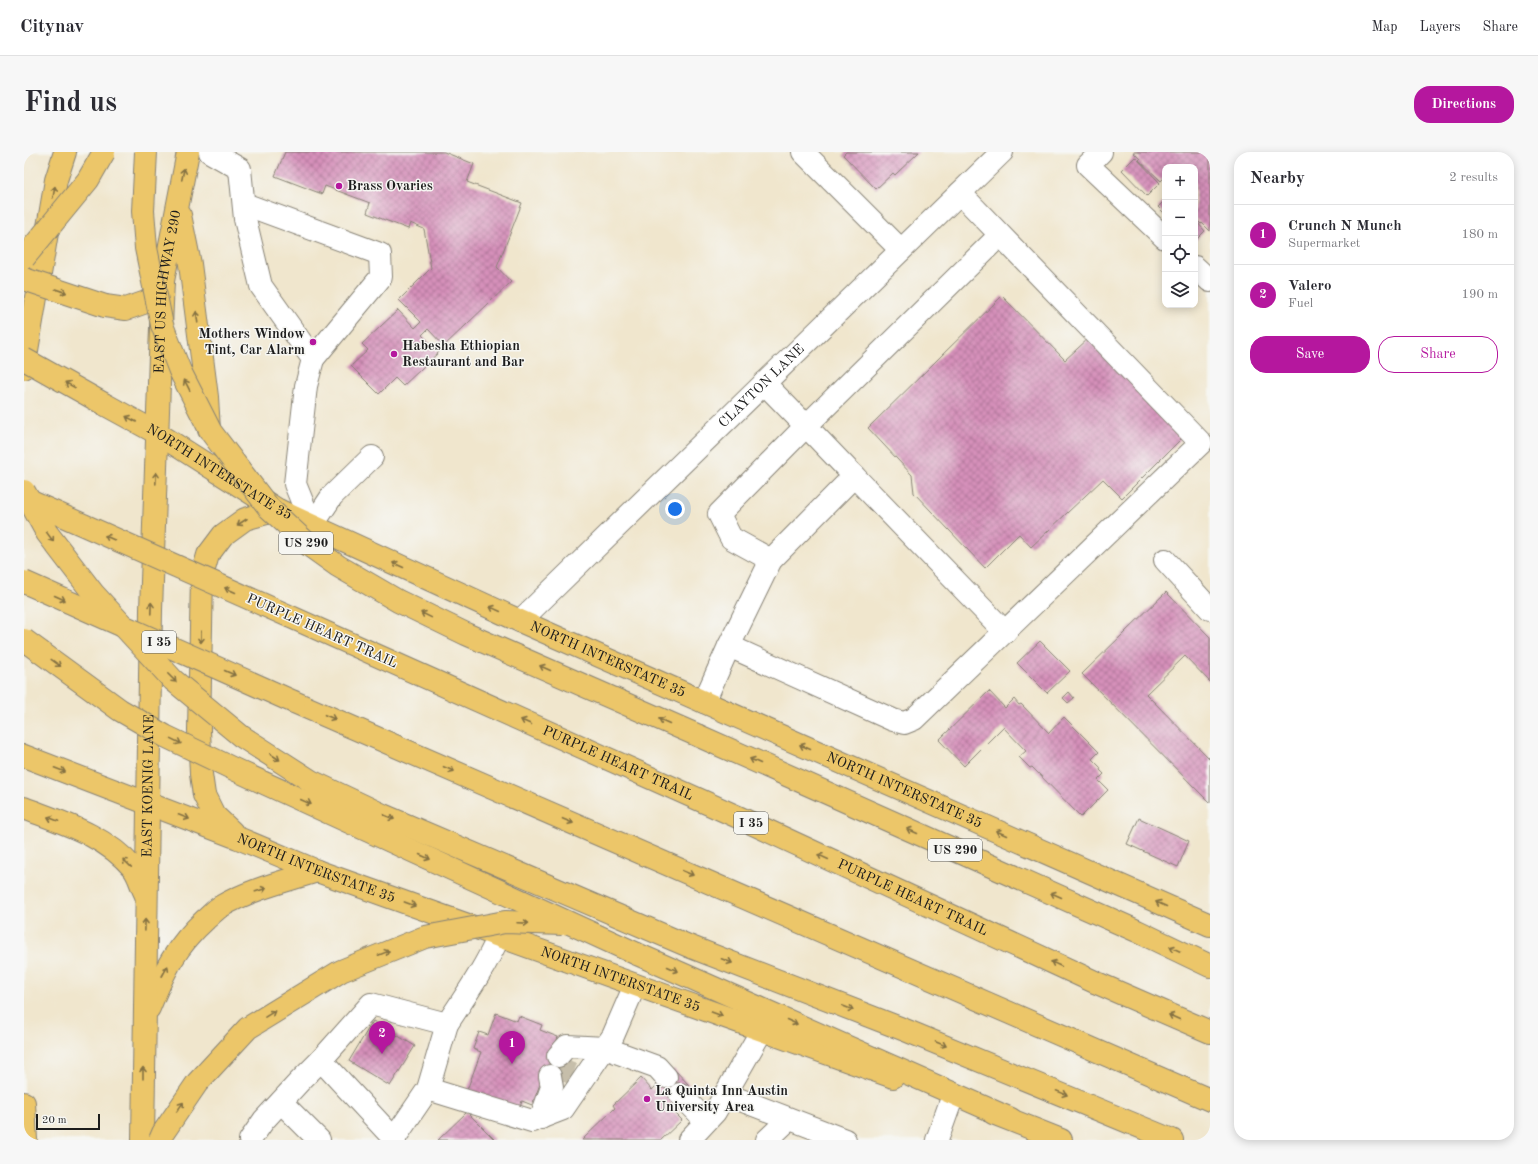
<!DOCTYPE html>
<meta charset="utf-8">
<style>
body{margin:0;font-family:"Old Standard TT",serif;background:#f7f7f7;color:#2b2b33}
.controls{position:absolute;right:12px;top:12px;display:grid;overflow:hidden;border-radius:8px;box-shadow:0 2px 10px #0003}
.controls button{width:36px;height:36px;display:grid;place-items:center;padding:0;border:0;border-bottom:1px solid #e1e1e2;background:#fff;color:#2b2b33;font:20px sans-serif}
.scale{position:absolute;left:12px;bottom:10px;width:64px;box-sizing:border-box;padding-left:4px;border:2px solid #1c1c1c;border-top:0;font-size:11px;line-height:14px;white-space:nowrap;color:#1c1c1c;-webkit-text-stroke:3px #f6f6f2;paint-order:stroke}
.you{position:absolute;left:651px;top:357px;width:14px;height:14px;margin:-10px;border:3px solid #fff;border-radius:50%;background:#1a73e8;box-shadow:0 0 0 6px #1a73e833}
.badge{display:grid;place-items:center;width:26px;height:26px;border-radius:50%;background:#b5179e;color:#fff;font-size:13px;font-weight:700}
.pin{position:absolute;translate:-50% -33px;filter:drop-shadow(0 1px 2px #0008)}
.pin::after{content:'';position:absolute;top:21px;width:14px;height:12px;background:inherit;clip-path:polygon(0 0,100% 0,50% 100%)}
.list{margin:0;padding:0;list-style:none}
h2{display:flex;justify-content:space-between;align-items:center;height:52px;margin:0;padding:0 16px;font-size:17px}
h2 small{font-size:13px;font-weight:400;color:#7c7c81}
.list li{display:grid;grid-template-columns:26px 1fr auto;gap:12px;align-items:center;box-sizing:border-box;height:60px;padding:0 16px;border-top:1px solid #e1e1e2}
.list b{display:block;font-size:15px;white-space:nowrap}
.list p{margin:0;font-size:13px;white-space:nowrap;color:#7c7c81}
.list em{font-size:13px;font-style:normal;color:#7c7c81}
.actions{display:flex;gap:8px;padding:12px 16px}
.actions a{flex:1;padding:9px 0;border:1px solid #b5179e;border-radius:16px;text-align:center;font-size:14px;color:#b5179e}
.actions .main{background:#b5179e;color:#fff}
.icon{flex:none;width:22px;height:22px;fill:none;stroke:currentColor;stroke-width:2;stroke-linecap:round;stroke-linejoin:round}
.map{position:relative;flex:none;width:1186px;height:988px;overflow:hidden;border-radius:16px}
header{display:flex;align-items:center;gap:24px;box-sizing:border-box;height:56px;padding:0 20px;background:#fff;border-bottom:1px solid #e1e1e2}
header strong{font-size:19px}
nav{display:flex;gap:22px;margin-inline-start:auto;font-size:14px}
.intro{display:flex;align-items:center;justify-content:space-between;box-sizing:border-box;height:96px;padding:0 24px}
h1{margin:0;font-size:28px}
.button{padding:10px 18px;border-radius:16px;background:#b5179e;color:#fff;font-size:14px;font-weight:700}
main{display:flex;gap:24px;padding:0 24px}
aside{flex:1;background:#fff;border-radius:16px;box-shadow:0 2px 10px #0003}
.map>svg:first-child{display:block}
</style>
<header>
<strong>Citynav</strong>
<nav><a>Map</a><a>Layers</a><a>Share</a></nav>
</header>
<div class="intro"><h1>Find us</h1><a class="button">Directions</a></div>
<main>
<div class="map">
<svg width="1186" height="988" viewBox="0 0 1186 988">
<defs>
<pattern id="building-cross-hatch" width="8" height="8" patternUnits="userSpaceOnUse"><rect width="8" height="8" fill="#d590ba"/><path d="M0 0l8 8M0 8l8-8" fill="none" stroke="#ac7596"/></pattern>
</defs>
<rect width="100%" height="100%" fill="#f6f6f2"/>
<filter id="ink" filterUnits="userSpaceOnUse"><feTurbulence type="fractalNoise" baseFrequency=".025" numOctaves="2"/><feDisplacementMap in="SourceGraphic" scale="8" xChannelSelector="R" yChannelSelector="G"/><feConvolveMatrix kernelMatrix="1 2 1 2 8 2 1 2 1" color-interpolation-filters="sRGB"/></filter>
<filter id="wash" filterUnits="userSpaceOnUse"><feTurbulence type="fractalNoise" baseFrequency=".012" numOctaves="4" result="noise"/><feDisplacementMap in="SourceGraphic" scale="16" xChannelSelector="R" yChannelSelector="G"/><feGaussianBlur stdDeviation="0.9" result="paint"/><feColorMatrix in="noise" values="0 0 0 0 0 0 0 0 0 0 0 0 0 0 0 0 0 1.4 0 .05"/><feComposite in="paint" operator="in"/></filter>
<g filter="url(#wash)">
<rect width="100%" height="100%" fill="#f0e6cd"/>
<g id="blocks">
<!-- building -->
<g fill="url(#building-cross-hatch)">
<path d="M261,0H420L450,12L443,30L498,51L473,115L487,130L420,194L404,177L398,183L415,200L379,234L371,226L355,242L327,214L344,198L338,192L374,158L391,176L397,170L375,148L407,116L400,77L386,71L384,77L343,61L346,51L301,34L298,42L251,24Z"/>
<path d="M822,0H895L871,23L869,21L852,37L819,3Z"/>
<path d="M1109,0H1186V79L1178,71L1177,72L1171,66V15H1141V25L1137,29L1115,8L1116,7Z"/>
<path d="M1111,5L1136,31L1123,44L1098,18Z"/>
<path d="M1141,48V62L1134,55Z"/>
<path d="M1171,68L1181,79L1171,89Z"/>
<path d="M978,144L1041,208L1065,186L1160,284L1098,346L1079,327L1007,395L995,382L961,416L890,341L888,323L844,276Z"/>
<path d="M1142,440L1186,485V530L1161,504L1122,542L1186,607V651L1058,522Z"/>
<path d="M1016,489L1046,519L1023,541L993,511Z"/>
<path d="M965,539L981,556L990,547L995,553L997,552L1025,581L1040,565L1075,600L1068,607L1077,616L1076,618L1080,622L1074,628L1084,638L1057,665L1008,615L1006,616L995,605L1002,599L979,575L940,614L915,588Z"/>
<path d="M1045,540L1050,546L1044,551L1039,546Z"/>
<path d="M1115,666L1165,689L1154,715L1103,692Z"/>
<path d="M472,861L493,869L495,864L518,873L516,878L534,885L528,901L546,908L539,929L520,922L508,953L498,949L495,958L443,938L457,900L449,897L455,880L464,883Z"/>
<path d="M349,869L391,894L366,934L325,909Z"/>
<path d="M650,917L665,933L644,954L658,968L637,988H558L591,956L589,953L617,926L628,938Z"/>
<path d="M443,960L471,988H414Z"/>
</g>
</g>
</g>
<g filter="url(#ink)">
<use href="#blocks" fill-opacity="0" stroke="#868174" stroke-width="1"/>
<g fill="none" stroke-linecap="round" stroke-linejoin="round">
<!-- minor-tunnel -->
<path stroke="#c6beaa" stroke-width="22" stroke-dasharray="22 11" stroke-linecap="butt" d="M535,928L543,907"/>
<defs>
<g id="minor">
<path d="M186,0L216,17L221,67L237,134L289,207L282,234L271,332L288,374"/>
<path d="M779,0L877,98"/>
<path d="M1077,0L1064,13L1141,86"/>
<path d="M220,52L356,102L357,125L289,207"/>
<path d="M1171,115L1186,129"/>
<path d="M740,231L782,274L695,362L707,386L747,408"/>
<path d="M830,324L981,480"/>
<path d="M288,374L308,344L348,305"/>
<path d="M1141,408L1186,457"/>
<path id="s1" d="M496,469L978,0"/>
<path d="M705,494L869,568L880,571L890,567L1177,291L936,41"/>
<path d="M680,550L705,494L747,408L830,324L782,274L976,83"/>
<path d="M423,872L404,937L508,969L539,957L589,884L611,833"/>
<path d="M534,904L543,894L581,896L633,915L642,925"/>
<path d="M297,908L371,988"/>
<path d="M656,942L682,969"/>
<path d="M701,942L821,988"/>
<path d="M257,950L295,988"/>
<path d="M517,966L528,935L526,924"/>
<path d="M370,987L404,937"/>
<path d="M226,988L240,968L276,929L297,908L347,852L423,872C442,843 461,816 475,784"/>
<path d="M665,988L691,960L738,878"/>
<path d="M743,988L765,967"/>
<path d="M913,988L928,946"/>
</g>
<g id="major">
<path d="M156,63L166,112L183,245L185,278"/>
<path d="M81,154L102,157L125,149L139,129"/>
<path id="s2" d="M80,252L133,281L254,358L496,469L1186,773"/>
<path id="s3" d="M0,604L214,686L293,719L869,925"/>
<path d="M0,656C39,671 81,683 109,716C115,723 117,734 121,741"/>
<path d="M208,680L190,663L180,643L177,622L175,578L178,424L184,403L199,383L221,367L254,358"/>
<path d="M125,856C140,819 152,794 182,767C187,763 191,758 196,755C224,738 262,729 293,719"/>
<path d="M969,961L1037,988"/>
<path id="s4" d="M119,988L127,458L137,175L139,129L164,0"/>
</g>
<g id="highway">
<path d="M0,216L32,28L41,0"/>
<path id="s5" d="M267,465L714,665L1073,831L1186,880"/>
<path d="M270,550L1186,948"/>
<path d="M675,584L1113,779L1186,814"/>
<path d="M667,795L881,878L1148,988"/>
<path d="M613,802L987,967"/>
<path d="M0,951L2,988"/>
</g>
</defs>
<!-- minor casing -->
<use href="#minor" stroke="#868174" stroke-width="24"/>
<!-- major casing -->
<use href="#major" stroke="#868174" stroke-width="24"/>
<!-- highway casing -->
<use href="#highway" stroke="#868174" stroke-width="24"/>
<!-- minor -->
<use href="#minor" stroke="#fff" stroke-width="22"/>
<!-- major -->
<use href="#major" stroke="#ecc669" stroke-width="22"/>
<!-- highway -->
<use href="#highway" stroke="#ecc669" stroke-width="22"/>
<defs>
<g id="major-bridge">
<path d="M0,127L81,154"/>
<path d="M0,207L80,252"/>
</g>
<g id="highway-bridge">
<path d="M122,0L119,59L122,96L138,173L156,219L187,280L245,356L286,394L314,414L374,449L442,482L675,584"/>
<path d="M0,106L64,28L80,0"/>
<path d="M0,339L23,381L69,441L149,528L217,584L287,629L359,663L667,795"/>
<path d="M3,348L267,465"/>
<path d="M0,430L270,550"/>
<path d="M0,488L96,558L141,584L214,619L613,802"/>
<path d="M136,988L139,981L173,931L224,876L317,819L401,785L481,770L538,772"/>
</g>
</defs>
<!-- major-bridge casing -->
<use href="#major-bridge" stroke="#868174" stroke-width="24" stroke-linecap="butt"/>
<!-- highway-bridge casing -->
<use href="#highway-bridge" stroke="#868174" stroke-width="24" stroke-linecap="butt"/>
<!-- major-bridge -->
<use href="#major-bridge" stroke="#ecc669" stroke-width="22"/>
<!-- highway-bridge -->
<use href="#highway-bridge" stroke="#ecc669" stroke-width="22"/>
</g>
<!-- one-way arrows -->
<defs><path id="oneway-shaft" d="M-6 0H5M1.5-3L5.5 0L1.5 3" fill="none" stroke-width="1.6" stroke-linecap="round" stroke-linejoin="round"/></defs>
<g stroke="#847142">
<use href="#oneway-shaft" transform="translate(159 22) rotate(-78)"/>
<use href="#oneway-shaft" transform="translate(30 40) rotate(-80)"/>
<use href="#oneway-shaft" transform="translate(37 139) rotate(19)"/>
<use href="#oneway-shaft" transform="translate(173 165) rotate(-97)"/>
<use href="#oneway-shaft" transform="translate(46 233) rotate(-151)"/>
<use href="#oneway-shaft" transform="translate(163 233) rotate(-117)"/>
<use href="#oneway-shaft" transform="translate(107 267) rotate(-152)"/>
<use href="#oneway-shaft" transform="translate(132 326) rotate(-88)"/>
<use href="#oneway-shaft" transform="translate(218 370) rotate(147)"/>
<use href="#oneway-shaft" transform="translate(26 385) rotate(54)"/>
<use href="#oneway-shaft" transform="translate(86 386) rotate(-156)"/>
<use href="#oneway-shaft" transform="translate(374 413) rotate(-156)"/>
<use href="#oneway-shaft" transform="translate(206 438) rotate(-156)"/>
<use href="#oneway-shaft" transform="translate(36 446) rotate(24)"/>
<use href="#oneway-shaft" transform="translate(127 456) rotate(-88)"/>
<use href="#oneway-shaft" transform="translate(471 457) rotate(-155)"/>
<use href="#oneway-shaft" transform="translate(402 463) rotate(-154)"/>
<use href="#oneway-shaft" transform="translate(177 485) rotate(91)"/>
<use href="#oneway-shaft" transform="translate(32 511) rotate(36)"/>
<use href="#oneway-shaft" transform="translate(521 516) rotate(-156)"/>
<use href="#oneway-shaft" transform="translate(206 521) rotate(24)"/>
<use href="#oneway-shaft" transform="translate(148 526) rotate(45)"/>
<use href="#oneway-shaft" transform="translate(306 565) rotate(23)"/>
<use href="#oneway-shaft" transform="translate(640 569) rotate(-156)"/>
<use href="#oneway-shaft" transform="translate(502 570) rotate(-156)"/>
<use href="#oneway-shaft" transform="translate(152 589) rotate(26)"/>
<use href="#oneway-shaft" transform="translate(781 595) rotate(-156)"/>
<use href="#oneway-shaft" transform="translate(251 605) rotate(33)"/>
<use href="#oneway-shaft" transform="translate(731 609) rotate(-156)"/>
<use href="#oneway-shaft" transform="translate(425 617) rotate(23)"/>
<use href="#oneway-shaft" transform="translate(36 618) rotate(21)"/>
<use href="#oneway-shaft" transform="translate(282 650) rotate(25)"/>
<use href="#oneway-shaft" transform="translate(160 665) rotate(21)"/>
<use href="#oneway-shaft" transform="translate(365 665) rotate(23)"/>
<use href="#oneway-shaft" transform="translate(29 667) rotate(-159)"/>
<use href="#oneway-shaft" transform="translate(544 669) rotate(23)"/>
<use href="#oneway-shaft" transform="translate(888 679) rotate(-156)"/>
<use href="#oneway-shaft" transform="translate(977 681) rotate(-156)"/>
<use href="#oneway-shaft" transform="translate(401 705) rotate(24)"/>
<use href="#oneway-shaft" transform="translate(799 705) rotate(-155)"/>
<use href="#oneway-shaft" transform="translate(103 711) rotate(-136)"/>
<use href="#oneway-shaft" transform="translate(664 721) rotate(23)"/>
<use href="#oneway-shaft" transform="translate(237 738) rotate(-18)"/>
<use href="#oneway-shaft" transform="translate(1032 743) rotate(-156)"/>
<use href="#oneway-shaft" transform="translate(386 752) rotate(20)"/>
<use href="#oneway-shaft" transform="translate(1137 752) rotate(-156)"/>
<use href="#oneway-shaft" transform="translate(499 771) rotate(2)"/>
<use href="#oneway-shaft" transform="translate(121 773) rotate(-89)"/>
<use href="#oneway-shaft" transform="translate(1151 797) rotate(-155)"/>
<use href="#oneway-shaft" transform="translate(360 801) rotate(-22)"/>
<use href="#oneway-shaft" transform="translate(703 809) rotate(21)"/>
<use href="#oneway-shaft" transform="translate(1032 812) rotate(-155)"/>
<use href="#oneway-shaft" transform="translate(649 817) rotate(24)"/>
<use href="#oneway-shaft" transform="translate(141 819) rotate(-61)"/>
<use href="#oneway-shaft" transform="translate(824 856) rotate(21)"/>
<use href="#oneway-shaft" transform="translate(246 862) rotate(-32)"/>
<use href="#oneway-shaft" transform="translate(693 862) rotate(20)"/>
<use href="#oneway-shaft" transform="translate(1150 865) rotate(-156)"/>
<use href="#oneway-shaft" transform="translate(768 870) rotate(24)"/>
<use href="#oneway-shaft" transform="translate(917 892) rotate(22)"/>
<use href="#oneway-shaft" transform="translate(119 921) rotate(-90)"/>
<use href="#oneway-shaft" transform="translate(1038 941) rotate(22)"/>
<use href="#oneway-shaft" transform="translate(156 955) rotate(-55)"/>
</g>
</g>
<!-- markers -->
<g fill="#b5179e" stroke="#f6f6f2" stroke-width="1.5">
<circle cx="315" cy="34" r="4"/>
<circle cx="289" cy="190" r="4"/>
<circle cx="370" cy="202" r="4"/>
<circle cx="623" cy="947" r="4"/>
</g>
<g text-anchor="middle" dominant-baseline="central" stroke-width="3" stroke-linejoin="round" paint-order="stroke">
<!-- shield labels -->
<g fill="#f6f6f2" stroke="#5d5d5c" stroke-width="1">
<rect x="255" y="380" width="54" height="22" rx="3"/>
<rect x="118" y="479" width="34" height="22" rx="3"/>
<rect x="710" y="660" width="34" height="22" rx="3"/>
<rect x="904" y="687" width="54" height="22" rx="3"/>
</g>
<g font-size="13" font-weight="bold" fill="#1c1c1c">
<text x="282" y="391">US 290</text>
<text x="135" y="490">I 35</text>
<text x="727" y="671">I 35</text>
<text x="931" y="698">US 290</text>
</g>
<!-- poi labels -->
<g font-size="14" font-weight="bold" fill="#1c1c1c" stroke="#f6f6f2" text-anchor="start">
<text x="323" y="34">Brass Ovaries</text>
<text x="281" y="182" text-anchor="end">Mothers Window<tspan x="281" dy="16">Tint, Car Alarm</tspan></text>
<text x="378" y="194">Habesha Ethiopian<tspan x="378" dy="16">Restaurant and Bar</tspan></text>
<text x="631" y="939">La Quinta Inn Austin<tspan x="631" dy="16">University Area</tspan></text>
</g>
<!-- street labels -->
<g font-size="14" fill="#1c1c1c" stroke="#f6f6f2">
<text stroke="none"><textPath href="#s4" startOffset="849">EAST US HIGHWAY 290</textPath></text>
<text stroke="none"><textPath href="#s1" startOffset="337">CLAYTON LANE</textPath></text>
<text stroke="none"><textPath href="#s2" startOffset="134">NORTH INTERSTATE 35</textPath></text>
<text transform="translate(298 479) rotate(24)">PURPLE HEART TRAIL</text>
<text stroke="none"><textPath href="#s2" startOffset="566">NORTH INTERSTATE 35</textPath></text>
<text stroke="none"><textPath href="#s5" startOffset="358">PURPLE HEART TRAIL</textPath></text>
<text stroke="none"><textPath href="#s4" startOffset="354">EAST KOENIG LANE</textPath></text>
<text stroke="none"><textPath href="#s2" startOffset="890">NORTH INTERSTATE 35</textPath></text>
<text stroke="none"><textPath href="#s3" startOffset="313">NORTH INTERSTATE 35</textPath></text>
<text stroke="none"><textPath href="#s5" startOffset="682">PURPLE HEART TRAIL</textPath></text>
<text stroke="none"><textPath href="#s3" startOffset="637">NORTH INTERSTATE 35</textPath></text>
</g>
</g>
</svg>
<div class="controls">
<button>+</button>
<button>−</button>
<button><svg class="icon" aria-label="locate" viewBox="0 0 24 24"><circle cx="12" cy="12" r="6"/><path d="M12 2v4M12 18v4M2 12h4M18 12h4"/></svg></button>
<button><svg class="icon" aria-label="layers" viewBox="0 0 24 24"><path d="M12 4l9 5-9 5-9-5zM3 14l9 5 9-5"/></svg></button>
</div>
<div class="scale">20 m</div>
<div class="you"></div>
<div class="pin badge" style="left:488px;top:912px">1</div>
<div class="pin badge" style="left:358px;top:902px">2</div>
</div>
<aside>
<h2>Nearby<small>2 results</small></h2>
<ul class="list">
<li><span class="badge">1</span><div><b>Crunch N Munch</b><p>Supermarket</p></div><em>180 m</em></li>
<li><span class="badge">2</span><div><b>Valero</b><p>Fuel</p></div><em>190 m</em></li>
</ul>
<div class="actions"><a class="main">Save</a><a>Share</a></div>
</aside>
</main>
